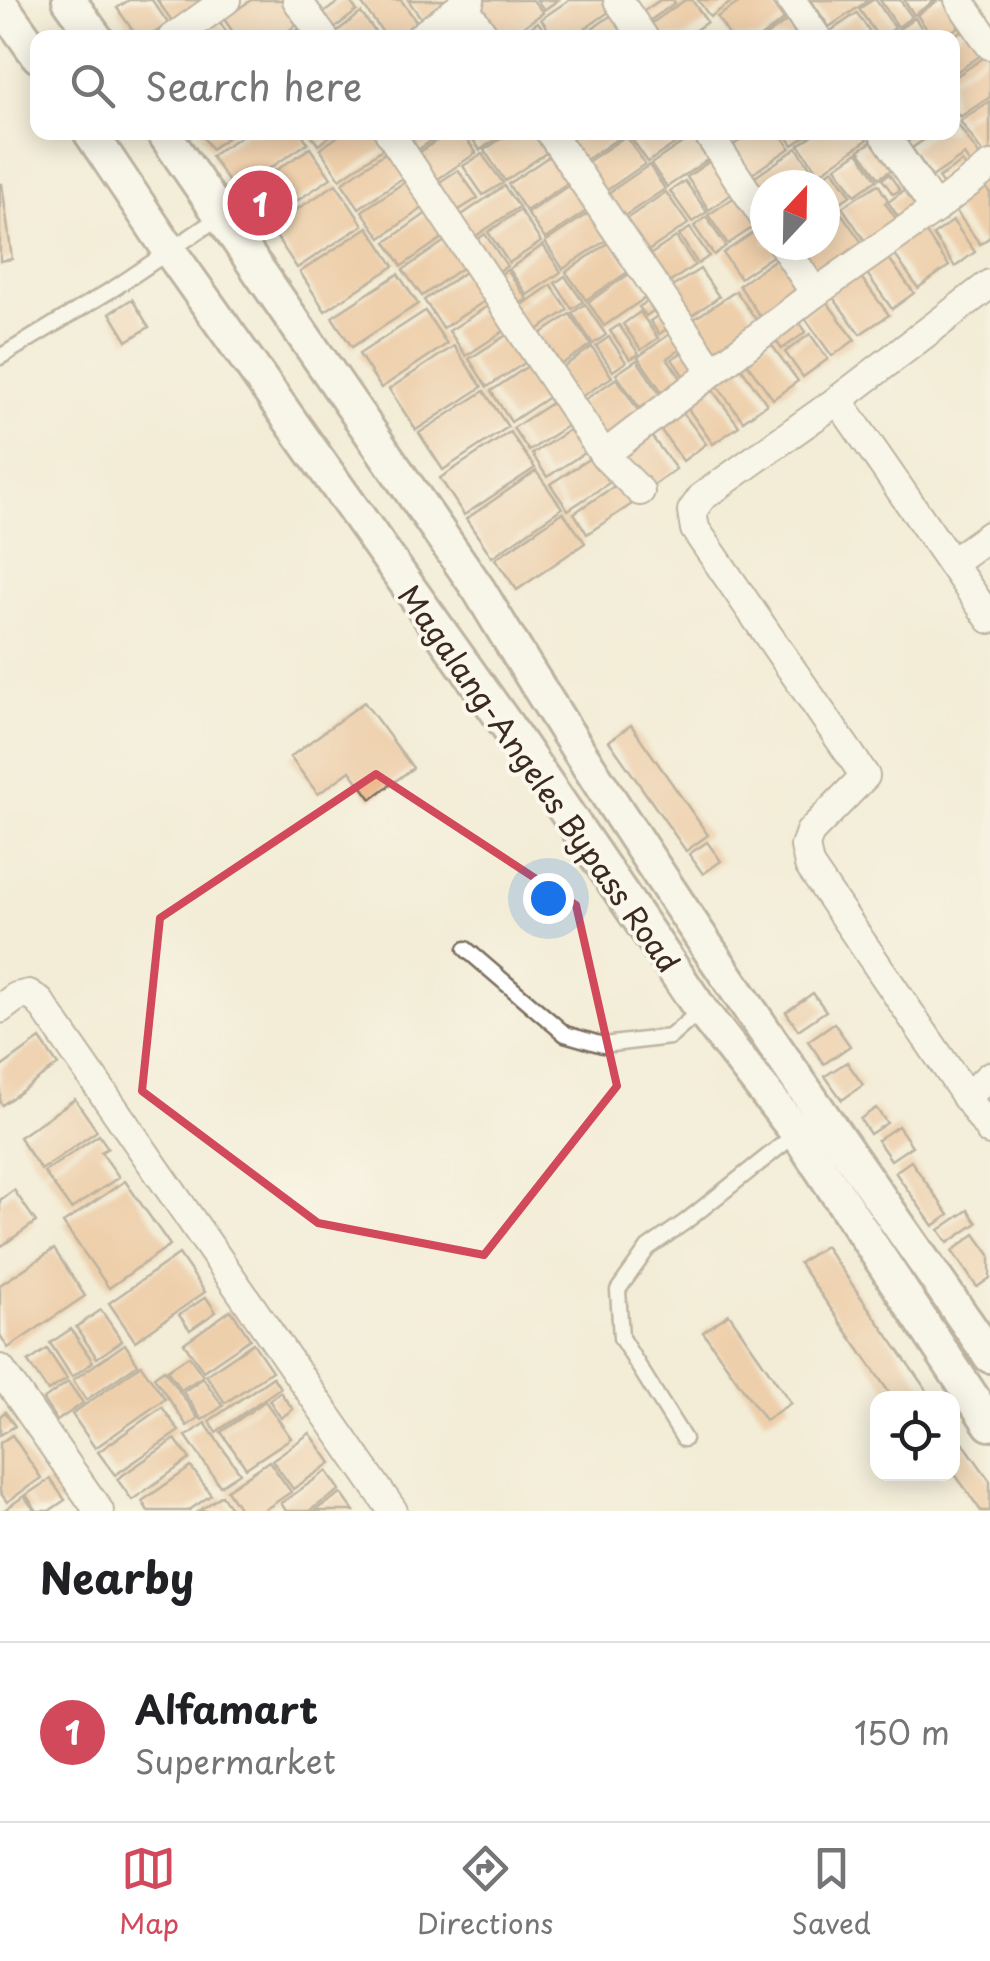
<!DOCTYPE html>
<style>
body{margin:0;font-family:"Playpen Sans",sans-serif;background:#f6f6f6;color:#202124}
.controls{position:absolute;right:30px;bottom:30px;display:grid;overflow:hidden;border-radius:20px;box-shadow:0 5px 25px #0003}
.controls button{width:90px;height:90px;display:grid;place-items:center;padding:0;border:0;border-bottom:2px solid #e0e0e0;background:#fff;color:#202124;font:50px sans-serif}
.compass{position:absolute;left:750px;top:170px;width:90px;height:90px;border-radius:50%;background:#fff;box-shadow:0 5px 25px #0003;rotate:22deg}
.you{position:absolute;left:548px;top:898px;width:35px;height:35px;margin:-25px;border:8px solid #fff;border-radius:50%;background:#1a73e8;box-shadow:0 0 0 15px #1a73e833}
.badge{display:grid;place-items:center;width:65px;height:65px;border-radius:50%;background:#d1495b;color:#fff;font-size:32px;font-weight:700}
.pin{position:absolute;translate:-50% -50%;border:5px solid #fff;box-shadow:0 2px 10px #0006}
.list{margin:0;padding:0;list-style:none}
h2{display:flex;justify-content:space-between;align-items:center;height:130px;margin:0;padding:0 40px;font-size:42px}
h2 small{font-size:32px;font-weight:400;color:#757577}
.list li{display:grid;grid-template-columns:65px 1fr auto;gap:30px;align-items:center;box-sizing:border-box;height:180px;padding:0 40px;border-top:2px solid #e0e0e0}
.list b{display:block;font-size:38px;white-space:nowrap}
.list p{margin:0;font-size:32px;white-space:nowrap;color:#757577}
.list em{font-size:32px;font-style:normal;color:#757577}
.icon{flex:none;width:55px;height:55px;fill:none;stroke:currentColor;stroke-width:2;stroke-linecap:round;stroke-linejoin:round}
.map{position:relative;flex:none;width:990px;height:1511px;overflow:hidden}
.search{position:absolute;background:#fff;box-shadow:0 5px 25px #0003;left:30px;right:30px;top:30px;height:110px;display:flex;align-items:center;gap:25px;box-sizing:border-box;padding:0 35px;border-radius:20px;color:#757577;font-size:38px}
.sheet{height:310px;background:#fff}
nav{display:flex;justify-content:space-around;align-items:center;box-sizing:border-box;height:140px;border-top:2px solid #e0e0e0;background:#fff;font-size:28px;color:#757577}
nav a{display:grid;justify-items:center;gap:5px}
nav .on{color:#d1495b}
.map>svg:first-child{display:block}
</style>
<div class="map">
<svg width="990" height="1511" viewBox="0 0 990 1511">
<rect width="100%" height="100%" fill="#fbf7ec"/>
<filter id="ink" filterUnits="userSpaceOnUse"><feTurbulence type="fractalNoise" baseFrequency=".01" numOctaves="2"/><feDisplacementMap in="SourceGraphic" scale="20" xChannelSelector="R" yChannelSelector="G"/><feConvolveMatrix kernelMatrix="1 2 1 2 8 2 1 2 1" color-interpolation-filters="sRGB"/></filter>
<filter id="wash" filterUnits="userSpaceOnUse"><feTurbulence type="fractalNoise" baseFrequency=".0048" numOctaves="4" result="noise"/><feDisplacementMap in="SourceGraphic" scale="40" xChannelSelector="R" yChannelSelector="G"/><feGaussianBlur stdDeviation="2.25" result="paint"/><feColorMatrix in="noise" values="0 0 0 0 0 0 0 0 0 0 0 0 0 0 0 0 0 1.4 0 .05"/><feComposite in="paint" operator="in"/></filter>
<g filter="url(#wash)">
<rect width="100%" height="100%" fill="#f3edd7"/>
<g id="blocks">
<!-- building -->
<g fill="#e9ab77">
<path d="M129,0H152L168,23L148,38H138L117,8Z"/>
<path d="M157,0H203L172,21Z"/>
<path d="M251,0H287L302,21L278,38H237L224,19Z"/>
<path d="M341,0H349L357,11L329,32L318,17Z"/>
<path d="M359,0H401L419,25L402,38H387Z"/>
<path d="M408,0H448L424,22Z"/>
<path d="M479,0H533L543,13L507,38H498L475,3Z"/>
<path d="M537,0H558L544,10Z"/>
<path d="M569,0H607L613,9L572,38H554L541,19Z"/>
<path d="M660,0H673L675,3L645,24L638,15Z"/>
<path d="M685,0H692L707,22L684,38H654L646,27Z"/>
<path d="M698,0H734L710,17Z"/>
<path d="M743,0H770L784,20L759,38H731L717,17Z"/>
<path d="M811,0H869L829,27Z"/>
<path d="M873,0H876L895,28L881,38H879L859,9Z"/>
<path d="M880,0H900L912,17L898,27Z"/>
<path d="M904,0H936L914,15Z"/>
<path d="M939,0H950L965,22L943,38H933L917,15Z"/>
<path d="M616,12L634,38H579Z"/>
<path d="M361,13L380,38H328Z"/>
<path d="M857,13L874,38H833L829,32Z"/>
<path d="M461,18L475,38H432Z"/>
<path d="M915,18L928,38H905L899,29Z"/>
<path d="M787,21L798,38H763Z"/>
<path d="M220,22L230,38H198Z"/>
<path d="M538,22L549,38H515Z"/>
<path d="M304,25L314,38H286Z"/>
<path d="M968,26L986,52L952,75V37Z"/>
<path d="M988,55L990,58V97L960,117L952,106V79Z"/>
<path d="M990,101V157L987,159L960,121Z"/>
<path d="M952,116L984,162L974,169L964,155L932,177L912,148L935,132H952Z"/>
<path d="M200,132H235L211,149Z"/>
<path d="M247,132H301L308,143L235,191L211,156Z"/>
<path d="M309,132H336L318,145Z"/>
<path d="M344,132H379L388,145L340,179L320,149Z"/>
<path d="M398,132H444L412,154Z"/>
<path d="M449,132H462L476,153L432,183L414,156Z"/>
<path d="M468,132H506L480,150Z"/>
<path d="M511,132H541L552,149L505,181L484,150Z"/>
<path d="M567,132H621L623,135L580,164L561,137Z"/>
<path d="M630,132H692L648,162L628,134Z"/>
<path d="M698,132L716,154L667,187L651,164Z"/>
<path d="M752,132H779L790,148L752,174L732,146Z"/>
<path d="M784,132H812L793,145Z"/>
<path d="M817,132H862L867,140L819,174L799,145Z"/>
<path d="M900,132H921L907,142Z"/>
<path d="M626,136L645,164L603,193L583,165Z"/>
<path d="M873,141L893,169L879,178L859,150Z"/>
<path d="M310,148L331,178L261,225L240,194Z"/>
<path d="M797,148L816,176L803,185H765V197L752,179Z"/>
<path d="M389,150L407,175L359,208L342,183Z"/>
<path d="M858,152L877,180L855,195L836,167Z"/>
<path d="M554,153L572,180L526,211L508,184Z"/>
<path d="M482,154L503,183L483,195L463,166Z"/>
<path d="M716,157L739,189L709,210L687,177Z"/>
<path d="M962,162L971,175L947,191L938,178Z"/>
<path d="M649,165L665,189L617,221L601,198Z"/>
<path d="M833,169L851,195L832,208L825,198V185H816L814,182Z"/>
<path d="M458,170L478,198L451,215L432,187Z"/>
<path d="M889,174L900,190L893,194L882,179Z"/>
<path d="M409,179L427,205L381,238L362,211Z"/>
<path d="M685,181L707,212L692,222L670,191Z"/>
<path d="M981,181L990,193V237L980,244L950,203Z"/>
<path d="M574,182L591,208L545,239L527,213Z"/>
<path d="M0,184H2L12,259L0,261Z"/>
<path d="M336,184L363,225L297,268L270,227Z"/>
<path d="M878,184L888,200L885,203L899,223L867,244L842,207Z"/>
<path d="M504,186L519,207L467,242L453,221Z"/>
<path d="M905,190L918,209L901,221L888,202Z"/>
<path d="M666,192L688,224L642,255L620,223Z"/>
<path d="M741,193L761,222L728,244L708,215Z"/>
<path d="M431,210L448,234L402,266L386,242Z"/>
<path d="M520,210L541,242L509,263L488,232Z"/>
<path d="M593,210L611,237L563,269L545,242Z"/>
<path d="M839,210L865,247L818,279L794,245H825V220Z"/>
<path d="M706,217L726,246L714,255L694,226Z"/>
<path d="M953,221L975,252L955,267L933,235Z"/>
<path d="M763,226L765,229V245H776L780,251L740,278L723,253Z"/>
<path d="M921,226L949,266L918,288L890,248Z"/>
<path d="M368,227L394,266L325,311L300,272Z"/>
<path d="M690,228L709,256L698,264L679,235Z"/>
<path d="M485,234L507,266L489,277L468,246Z"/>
<path d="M452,236L470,262L422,296L403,270Z"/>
<path d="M676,237L695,265L663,287L644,259Z"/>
<path d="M611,241L631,270L586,300L566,272Z"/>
<path d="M543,245L561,272L527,295L509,269Z"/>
<path d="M885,253L914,293L892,309L863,268Z"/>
<path d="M780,256L808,297L766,326L739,285Z"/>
<path d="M471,268L491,297L443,328L424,300Z"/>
<path d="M700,269L719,297L685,320L666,291Z"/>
<path d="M507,270L527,299L510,310L490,281Z"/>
<path d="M632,272L648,296L604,326L588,302Z"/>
<path d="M857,272L889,315L860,334L829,292Z"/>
<path d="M398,274L418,304L352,347L332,317Z"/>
<path d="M565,276L583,302L572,309L555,283Z"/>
<path d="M551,285L568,310L528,336L512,312Z"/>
<path d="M736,291L762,328L720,357L694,319Z"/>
<path d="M654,297L660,306L646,316L639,307Z"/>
<path d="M824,298L855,340L832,356L802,314Z"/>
<path d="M132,299L149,327L127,341L110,313Z"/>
<path d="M494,302L510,327L466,356L449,331Z"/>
<path d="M585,304L606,335L593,344L572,313Z"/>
<path d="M425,311L447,344L381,388L359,354Z"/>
<path d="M665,311L674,324L659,334L650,321Z"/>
<path d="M640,312L658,338L641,350L623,324Z"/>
<path d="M570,314L591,345L554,369L533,339Z"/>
<path d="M795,316L806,332L782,349L771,333Z"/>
<path d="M619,325L639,354L630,359L610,331Z"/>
<path d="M675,330L685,346L667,358L686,385L666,398L638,357Z"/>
<path d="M513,331L531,359L487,387L469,359Z"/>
<path d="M810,334L828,359L803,377L785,352Z"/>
<path d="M609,337L626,362L613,371L596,346Z"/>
<path d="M768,340L798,381L773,399L743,358Z"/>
<path d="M454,346L482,387L416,430L389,389Z"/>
<path d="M592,347L612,377L575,401L556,372Z"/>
<path d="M689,348L705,372L689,384L672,359Z"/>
<path d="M637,360L665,401L644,415L616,374Z"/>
<path d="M534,362L555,393L511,422L491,391Z"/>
<path d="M737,362L767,404L743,421L713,380Z"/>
<path d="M617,378L643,418L604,445L577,405Z"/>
<path d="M708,384L739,426L713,444L683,402Z"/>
<path d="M484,391L508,427L443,470L419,433Z"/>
<path d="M558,399L573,422L529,451L513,428Z"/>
<path d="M681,410L706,444L683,461L658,426Z"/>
<path d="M577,425L592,448L547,477L532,454Z"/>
<path d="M510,432L535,468L464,515L440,478Z"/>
<path d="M649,433L676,469L647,490L621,454Z"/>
<path d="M598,453L615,479L568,510L550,484Z"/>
<path d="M536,471L562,508L492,557L466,519Z"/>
<path d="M622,481L635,502L587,534L574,513Z"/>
<path d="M563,512L585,543L517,590L495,559Z"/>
<path d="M364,702L413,768L371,799L350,771L318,794L290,757Z"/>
<path d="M631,725L708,835L686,851L609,741Z"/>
<path d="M707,842L721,861L703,874L689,854Z"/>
<path d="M813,993L826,1011L798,1030L786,1012Z"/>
<path d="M834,1023L850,1046L824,1064L808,1041Z"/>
<path d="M40,1039L58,1065L2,1105L0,1102V1068Z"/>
<path d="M847,1062L863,1085L842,1100L825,1076Z"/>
<path d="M75,1099L97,1131L41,1170L19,1137Z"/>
<path d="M876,1108L887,1123L870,1134L860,1119Z"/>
<path d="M898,1126L912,1146L891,1160L877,1140Z"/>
<path d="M99,1135L108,1148L101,1152L119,1177L71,1209L44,1172Z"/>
<path d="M911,1161L949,1215L933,1226L895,1172Z"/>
<path d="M125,1181L170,1245L109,1288L63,1223Z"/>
<path d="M14,1190L36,1222L0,1247V1200Z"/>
<path d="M968,1210L977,1223L948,1243L939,1230Z"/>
<path d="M975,1234L990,1255V1278L977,1287L952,1251Z"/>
<path d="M825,1246L932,1398H893L799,1263Z"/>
<path d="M54,1249L85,1296L8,1348L0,1335V1285Z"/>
<path d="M179,1254L205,1292L135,1341L109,1303Z"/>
<path d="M206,1297L216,1312L190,1330L179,1315Z"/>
<path d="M101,1310L122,1341L97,1358L76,1327Z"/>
<path d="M231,1310L250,1339L203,1371L184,1343Z"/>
<path d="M729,1314L791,1403L765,1420L703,1332Z"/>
<path d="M71,1329L93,1362L72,1377L50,1343Z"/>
<path d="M253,1343L272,1371L225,1403L206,1375Z"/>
<path d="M125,1344L138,1364L86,1400L73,1380Z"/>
<path d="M47,1349L67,1379L48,1391L28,1362Z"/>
<path d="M189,1356L203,1376L181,1390L167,1370Z"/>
<path d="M141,1365L165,1399L95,1448L72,1414Z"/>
<path d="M164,1370L198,1418L187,1426L154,1377Z"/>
<path d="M273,1377L280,1388L216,1432L209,1421Z"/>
<path d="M203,1378L223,1406L202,1420L183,1392Z"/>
<path d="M68,1382L83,1403L57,1421L43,1400Z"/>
<path d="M280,1392L293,1409L281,1418L269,1400Z"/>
<path d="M265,1401L291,1438L246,1468L221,1432Z"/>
<path d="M162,1407L179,1431L115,1475L98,1452Z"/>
<path d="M5,1412L15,1426L0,1435V1416Z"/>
<path d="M205,1423L240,1473L220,1486L186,1436Z"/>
<path d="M952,1427L990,1481V1511H981L952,1470Z"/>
<path d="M310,1433L331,1463L293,1489L272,1460Z"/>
<path d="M12,1435L41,1478L7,1502L0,1492V1443Z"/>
<path d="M175,1439L190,1459L132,1500L117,1479Z"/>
<path d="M269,1461L291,1492L263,1511H241L227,1490Z"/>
<path d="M191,1467L211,1495L188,1511H148L142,1501Z"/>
<path d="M327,1471L340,1490L309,1511H286L281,1503Z"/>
<path d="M50,1479L65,1500L49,1511H37L26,1495Z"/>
<path d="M341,1493L354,1511H314Z"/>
<path d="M222,1495L233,1511H199Z"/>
<path d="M24,1496L35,1511H3Z"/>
</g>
</g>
</g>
<g filter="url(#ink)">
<use href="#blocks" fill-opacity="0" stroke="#7b6e5f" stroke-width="2.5"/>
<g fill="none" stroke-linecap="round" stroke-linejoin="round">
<defs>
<g id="service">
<path d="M0,357L116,287L221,216"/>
<path d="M466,949L565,1034L603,1045L670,1037L701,1010"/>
<path d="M684,1439L621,1338L618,1290L648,1248L685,1222L797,1133"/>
</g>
<g id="minor">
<path d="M297,0L324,38"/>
<path d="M618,0L644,38"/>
<path d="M791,0L817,38"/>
<path d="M959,0L990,45"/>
<path d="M463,5L486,38"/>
<path d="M173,38L226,0"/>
<path d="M419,38L470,0"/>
<path d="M389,132L604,455L640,491"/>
<path d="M550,132L712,371"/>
<path d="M707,132L765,219"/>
<path d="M883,132L935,209"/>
<path d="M783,245L815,293"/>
<path d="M990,284L838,400L702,497L692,511L695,529L865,776L810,832L805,846L809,865L990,1131"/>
<path d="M838,400L990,619"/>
<path d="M604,455L815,293L935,209L990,166"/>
<path d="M951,563L990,535"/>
<path d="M0,1009L16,997L29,994L40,1002L393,1511"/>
<path d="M966,1097L990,1076"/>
<path d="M0,1369L99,1511"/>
</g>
<g id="tertiary">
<path d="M69,0L96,38"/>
<path d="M0,3L38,56"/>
<path d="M90,132L169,250L508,727L701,1010L797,1133L990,1424"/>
<path d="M163,132L479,590C637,853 814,1104 990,1356"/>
</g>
</defs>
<!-- service casing -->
<use href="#service" stroke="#7b6e5f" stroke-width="19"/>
<!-- minor casing -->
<use href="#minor" stroke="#7b6e5f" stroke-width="32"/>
<!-- tertiary casing -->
<use href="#tertiary" stroke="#7b6e5f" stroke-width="38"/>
<!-- service -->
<use href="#service" stroke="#fff" stroke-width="14"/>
<!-- minor -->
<use href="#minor" stroke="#fff" stroke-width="28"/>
<!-- tertiary -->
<use href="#tertiary" stroke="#fff" stroke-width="32"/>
</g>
</g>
<!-- marked area -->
<path d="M0 0H990V1511H0ZM376,774L576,905L617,1086L484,1255L318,1223L142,1091L160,918Z" fill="#f3edd7" fill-opacity=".55" fill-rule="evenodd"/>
<path fill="none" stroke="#d1495b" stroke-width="8" stroke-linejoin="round" d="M376,774L576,905L617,1086L484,1255L318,1223L142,1091L160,918Z"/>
<g text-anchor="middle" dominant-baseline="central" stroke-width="8" stroke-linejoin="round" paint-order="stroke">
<!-- street labels -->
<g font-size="30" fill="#3b2a1e" stroke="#fbf7ec">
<text transform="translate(540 778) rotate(55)">Magalang-Angeles Bypass Road</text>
</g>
</g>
</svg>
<div class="controls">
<button><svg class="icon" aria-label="locate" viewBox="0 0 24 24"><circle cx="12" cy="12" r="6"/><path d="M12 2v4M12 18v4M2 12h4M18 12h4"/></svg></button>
</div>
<svg class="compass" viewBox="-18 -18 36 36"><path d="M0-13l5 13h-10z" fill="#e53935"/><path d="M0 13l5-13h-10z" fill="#757577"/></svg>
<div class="you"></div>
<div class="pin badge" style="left:260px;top:203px">1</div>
<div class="search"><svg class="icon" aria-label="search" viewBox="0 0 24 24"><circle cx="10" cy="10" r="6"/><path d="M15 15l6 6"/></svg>Search here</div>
</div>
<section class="sheet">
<h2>Nearby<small></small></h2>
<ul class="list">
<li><span class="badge">1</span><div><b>Alfamart</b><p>Supermarket</p></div><em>150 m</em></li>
</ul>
</section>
<nav>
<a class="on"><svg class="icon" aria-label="map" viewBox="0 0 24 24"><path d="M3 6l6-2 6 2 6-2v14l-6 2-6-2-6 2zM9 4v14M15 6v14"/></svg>Map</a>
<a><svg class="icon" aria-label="directions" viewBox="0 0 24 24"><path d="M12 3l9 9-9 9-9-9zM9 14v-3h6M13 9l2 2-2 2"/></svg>Directions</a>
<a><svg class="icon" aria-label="saved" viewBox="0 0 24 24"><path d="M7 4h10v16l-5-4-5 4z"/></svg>Saved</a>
</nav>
